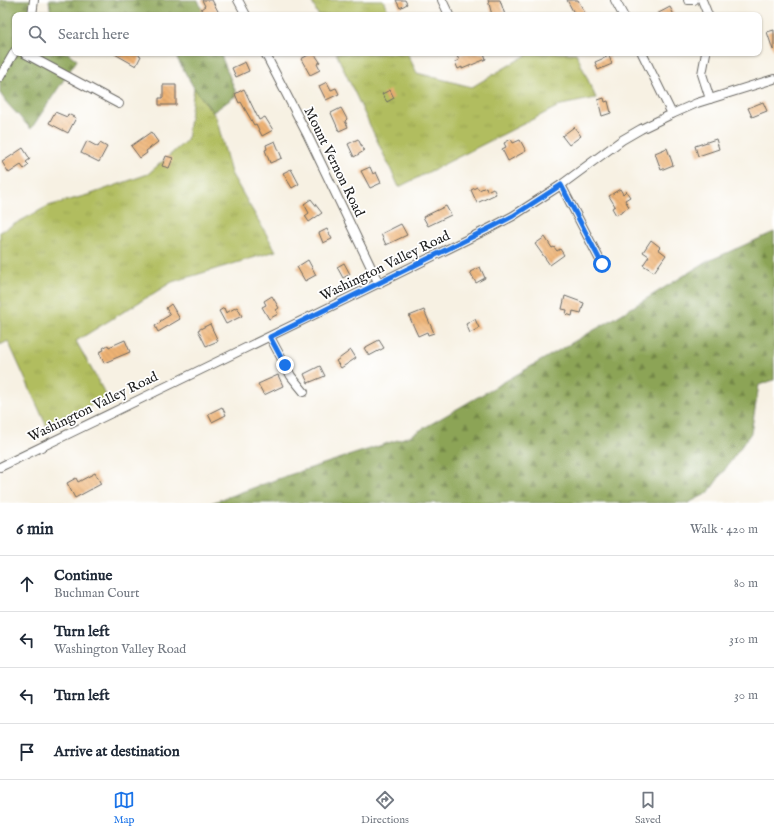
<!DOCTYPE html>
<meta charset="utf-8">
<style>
body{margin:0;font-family:"IM FELL English",serif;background:#f2f2f3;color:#1f2937}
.stop{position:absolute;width:12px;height:12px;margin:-9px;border:3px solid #1a73e8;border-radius:50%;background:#fff}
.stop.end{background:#1a73e8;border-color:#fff;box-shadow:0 1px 4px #0008}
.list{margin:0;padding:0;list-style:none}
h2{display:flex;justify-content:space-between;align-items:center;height:52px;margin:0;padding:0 16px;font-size:17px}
h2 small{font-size:13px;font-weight:400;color:#747a83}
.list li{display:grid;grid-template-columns:26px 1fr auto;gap:12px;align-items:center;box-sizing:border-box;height:56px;padding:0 16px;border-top:1px solid #e0e1e3}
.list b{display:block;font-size:15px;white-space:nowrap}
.list p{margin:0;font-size:13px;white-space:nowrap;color:#747a83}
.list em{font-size:13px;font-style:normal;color:#747a83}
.icon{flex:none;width:22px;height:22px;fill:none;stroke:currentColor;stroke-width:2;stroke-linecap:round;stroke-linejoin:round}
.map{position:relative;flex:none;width:774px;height:503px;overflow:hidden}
.search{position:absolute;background:#fff;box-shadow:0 1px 3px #0004;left:12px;right:12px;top:12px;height:44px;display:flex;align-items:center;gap:10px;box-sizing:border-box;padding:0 14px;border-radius:8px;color:#747a83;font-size:15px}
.sheet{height:276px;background:#fff}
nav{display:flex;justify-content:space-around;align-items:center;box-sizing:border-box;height:56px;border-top:1px solid #e0e1e3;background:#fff;font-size:11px;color:#747a83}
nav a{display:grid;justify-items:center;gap:2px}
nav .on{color:#1a73e8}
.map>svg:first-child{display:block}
</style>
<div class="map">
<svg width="774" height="503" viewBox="0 0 774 503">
<defs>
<pattern id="grass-tufts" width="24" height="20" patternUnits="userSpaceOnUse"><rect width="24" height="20" fill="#b1bd5f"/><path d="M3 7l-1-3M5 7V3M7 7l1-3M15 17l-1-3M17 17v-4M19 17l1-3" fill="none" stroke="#98a252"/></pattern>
<pattern id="forest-firs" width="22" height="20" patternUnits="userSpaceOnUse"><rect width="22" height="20" fill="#8ca456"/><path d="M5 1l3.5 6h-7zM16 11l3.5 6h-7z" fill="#728546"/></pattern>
<pattern id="building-back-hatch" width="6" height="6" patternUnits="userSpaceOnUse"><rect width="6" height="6" fill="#eeb375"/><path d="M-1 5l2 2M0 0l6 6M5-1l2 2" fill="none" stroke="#cc9965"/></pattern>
</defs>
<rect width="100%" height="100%" fill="#fff"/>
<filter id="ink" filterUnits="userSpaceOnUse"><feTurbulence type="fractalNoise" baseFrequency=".025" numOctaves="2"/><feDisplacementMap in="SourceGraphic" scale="8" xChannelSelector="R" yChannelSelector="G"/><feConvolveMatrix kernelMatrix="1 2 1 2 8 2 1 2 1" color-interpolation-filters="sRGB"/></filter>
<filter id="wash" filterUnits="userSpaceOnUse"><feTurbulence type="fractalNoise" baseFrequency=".012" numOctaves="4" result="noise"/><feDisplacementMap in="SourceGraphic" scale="16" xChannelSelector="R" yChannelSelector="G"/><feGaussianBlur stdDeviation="0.9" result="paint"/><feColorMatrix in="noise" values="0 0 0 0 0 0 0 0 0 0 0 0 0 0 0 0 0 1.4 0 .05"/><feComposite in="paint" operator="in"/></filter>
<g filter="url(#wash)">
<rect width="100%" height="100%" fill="#f7f1e3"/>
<!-- grass -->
<g fill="url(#grass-tufts)" stroke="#666c3e">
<path d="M311,0H383L390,15H318Z"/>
<path d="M336,53H407L417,73L472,87L530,53H576L596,98L561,105L399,187Z"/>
<path d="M194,88L216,117L231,173L276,251L172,282L76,341L107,397L47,427L8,341L0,345V232L48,206L91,194L148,174L187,140Z"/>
</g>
<!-- forest -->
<g fill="url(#forest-firs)" stroke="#546039">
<path d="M0,0H33L37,15H15V53H68L77,60L31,129L6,102L0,93Z"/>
<path d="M49,0H198L204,15H87L85,12L51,15Z"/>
<path d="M174,53H220L237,95L213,112L194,88Z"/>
<path d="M774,232V380L759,385L751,433L708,493L688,503H211L286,476L410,436L615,318L706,262Z"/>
</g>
<g id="blocks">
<!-- building -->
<g fill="url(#building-back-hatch)">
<path d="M202,0H212L220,15H204L201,9L205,6Z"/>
<path d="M396,0H405L407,4L400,8Z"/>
<path d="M488,0H500L505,15H492Z"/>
<path d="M567,0H578L586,15H575Z"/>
<path d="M670,7L674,15H655Z"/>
<path d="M774,30V49L773,50L767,32Z"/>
<path d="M113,53H135L141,56L136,66Z"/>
<path d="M312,53H314L320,62L317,64L320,70L310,75L301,59Z"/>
<path d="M464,53H484L486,59L462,69V67L458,69L455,62L459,60L457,56Z"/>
<path d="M609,56L612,64L598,70L595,62Z"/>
<path d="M245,62L249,71L236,77L232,68Z"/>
<path d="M327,82L331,90L336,88L339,94L326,100L319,86Z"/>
<path d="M163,85H176V105H159V98H163Z"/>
<path d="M244,89L259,120L265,117L273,130L262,136L256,124L254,125L241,102L239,103L235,94Z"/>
<path d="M390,90L394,98L387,102L382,94Z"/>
<path d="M604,98L605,102L608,101L611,113L602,116L598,100Z"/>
<path d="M763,102L767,111L752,117L748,108Z"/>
<path d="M341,108L347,119L345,121L348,127L339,131L331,113Z"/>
<path d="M55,112L67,117L68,114L76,118L68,133L49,123Z"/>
<path d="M574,127L581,136L569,145L562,136Z"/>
<path d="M151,132L158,142L146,151L147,153L140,158L131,146Z"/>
<path d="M358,139L364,151L354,157L348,144Z"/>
<path d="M511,139L513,143L520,140L526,151L508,161L502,149L506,147L504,143Z"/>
<path d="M716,139L719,149L698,156L695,146Z"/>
<path d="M87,141L98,147L100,143L107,147L99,162L81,153Z"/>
<path d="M275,141L282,158L270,163L265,150L267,149L266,145Z"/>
<path d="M23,148L30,159L26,162L29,165L24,169L21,165L9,173L2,162Z"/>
<path d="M667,148L673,165L661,170L655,153Z"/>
<path d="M166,156L173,158L169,168L162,166Z"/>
<path d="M370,167L373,174L376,172L381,183L370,188L361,171Z"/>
<path d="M291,169L299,184L292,188L283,173Z"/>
<path d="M477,187L479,190L486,187L487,191L493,188L496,194L477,203L471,190Z"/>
<path d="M620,189L623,194L626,191L630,197L625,200L629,207L616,215L612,208L615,206L609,196Z"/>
<path d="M311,199L322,213L309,222L305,216L309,213L304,204Z"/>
<path d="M446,206L451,215L428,226L423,217Z"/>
<path d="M401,224L407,235L386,245L381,234Z"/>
<path d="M327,229L332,239L323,243L319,233Z"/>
<path d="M545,237L552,248L554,247L557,251L560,249L564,255L550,265L535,244Z"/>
<path d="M651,240L660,247L658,249L666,255L654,272L643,265L649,256L643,252Z"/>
<path d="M308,260L316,275L305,281L297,267Z"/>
<path d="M344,263L350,274L343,278L337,267Z"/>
<path d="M480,267L485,278L476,283L470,272Z"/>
<path d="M272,296L279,308L276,310L278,314L269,319L262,307L266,305L264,301Z"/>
<path d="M565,296L584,303L581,313L573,311L572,316L566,314L567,310L562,309Z"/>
<path d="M171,304L180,319L158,332L155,326L161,322L160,321L170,315L166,308Z"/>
<path d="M237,307L242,316L226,324L219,311L224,308L226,313Z"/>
<path d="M424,310L434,333L428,335L427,332L418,336L409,316Z"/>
<path d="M475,319L479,328L470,333L466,324Z"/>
<path d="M210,324L218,341L206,346L198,330Z"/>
<path d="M125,340L130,352L104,363L99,352L104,350L103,348L108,345L109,347Z"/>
<path d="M379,340L384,348L369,356L364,348Z"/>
<path d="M351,350L356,358L341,368L336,361Z"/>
<path d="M320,366L325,376L308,383L304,374Z"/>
<path d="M278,375L283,386L264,395L258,384Z"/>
<path d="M222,407L226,415L212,422L208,414Z"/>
<path d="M95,473L101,484L75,498L67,483L76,478L78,482Z"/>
</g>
</g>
</g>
<g filter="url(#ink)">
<use href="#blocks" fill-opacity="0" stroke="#696762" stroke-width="1"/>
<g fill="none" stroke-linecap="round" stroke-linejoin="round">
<defs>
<g id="minor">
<path d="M238,0L246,15"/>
<path d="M442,0L449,15"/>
<path d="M615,0L623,15"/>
<path d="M688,0H694"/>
<path d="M702,0L708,15"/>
<path d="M32,15L34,0"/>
<path d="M24,53L119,104"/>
<path d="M265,53L308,136L379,284"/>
<path d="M642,53L672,114"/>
<path d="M706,53L702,74L710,99"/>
<path d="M0,77L15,51"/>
<path d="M561,185L602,264"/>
<path d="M270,337L291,376L304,392"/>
<path d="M0,467C165,387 330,308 494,226L513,216L561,185L622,140L641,129L672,114L697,103L774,79"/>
</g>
</defs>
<!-- minor casing -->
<use href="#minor" stroke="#696762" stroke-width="10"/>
<!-- minor -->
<use href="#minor" stroke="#fff" stroke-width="8"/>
</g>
</g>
<g fill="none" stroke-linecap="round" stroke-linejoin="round" filter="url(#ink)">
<!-- route -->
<path stroke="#1a73e8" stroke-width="5" d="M285,365L270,337L494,226L513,216L561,185L602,264"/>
</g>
<g text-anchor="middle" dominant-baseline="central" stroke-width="3.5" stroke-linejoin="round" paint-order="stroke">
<!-- street labels -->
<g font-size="14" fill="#1c1c1c" stroke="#fff">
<text transform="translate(334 162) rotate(64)">Mount Vernon Road</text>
<text transform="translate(385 266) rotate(-26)">Washington Valley Road</text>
<text transform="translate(93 407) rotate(-26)">Washington Valley Road</text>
</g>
</g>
</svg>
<div class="stop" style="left:602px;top:264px"></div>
<div class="stop end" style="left:285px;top:365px"></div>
<div class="search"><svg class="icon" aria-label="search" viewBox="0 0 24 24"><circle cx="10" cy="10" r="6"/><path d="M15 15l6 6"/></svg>Search here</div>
</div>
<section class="sheet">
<h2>6 min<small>Walk · 420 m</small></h2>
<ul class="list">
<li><svg class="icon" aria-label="ahead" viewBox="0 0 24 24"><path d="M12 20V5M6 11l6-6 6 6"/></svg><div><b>Continue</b><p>Buchman Court</p></div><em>80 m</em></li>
<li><svg class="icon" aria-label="left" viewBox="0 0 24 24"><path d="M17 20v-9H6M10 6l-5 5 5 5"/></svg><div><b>Turn left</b><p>Washington Valley Road</p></div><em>310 m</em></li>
<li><svg class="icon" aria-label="left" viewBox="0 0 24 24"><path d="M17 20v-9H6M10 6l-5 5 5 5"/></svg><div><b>Turn left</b></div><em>30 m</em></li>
<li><svg class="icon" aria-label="arrive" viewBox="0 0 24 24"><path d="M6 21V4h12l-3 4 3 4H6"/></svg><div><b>Arrive at destination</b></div></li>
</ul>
</section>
<nav>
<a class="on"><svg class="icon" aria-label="map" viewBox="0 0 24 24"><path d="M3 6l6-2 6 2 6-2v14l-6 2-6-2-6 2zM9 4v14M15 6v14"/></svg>Map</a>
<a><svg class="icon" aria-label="directions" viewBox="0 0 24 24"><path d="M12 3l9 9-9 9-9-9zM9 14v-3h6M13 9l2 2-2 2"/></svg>Directions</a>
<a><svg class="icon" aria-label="saved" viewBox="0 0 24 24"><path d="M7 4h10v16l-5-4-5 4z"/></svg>Saved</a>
</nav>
